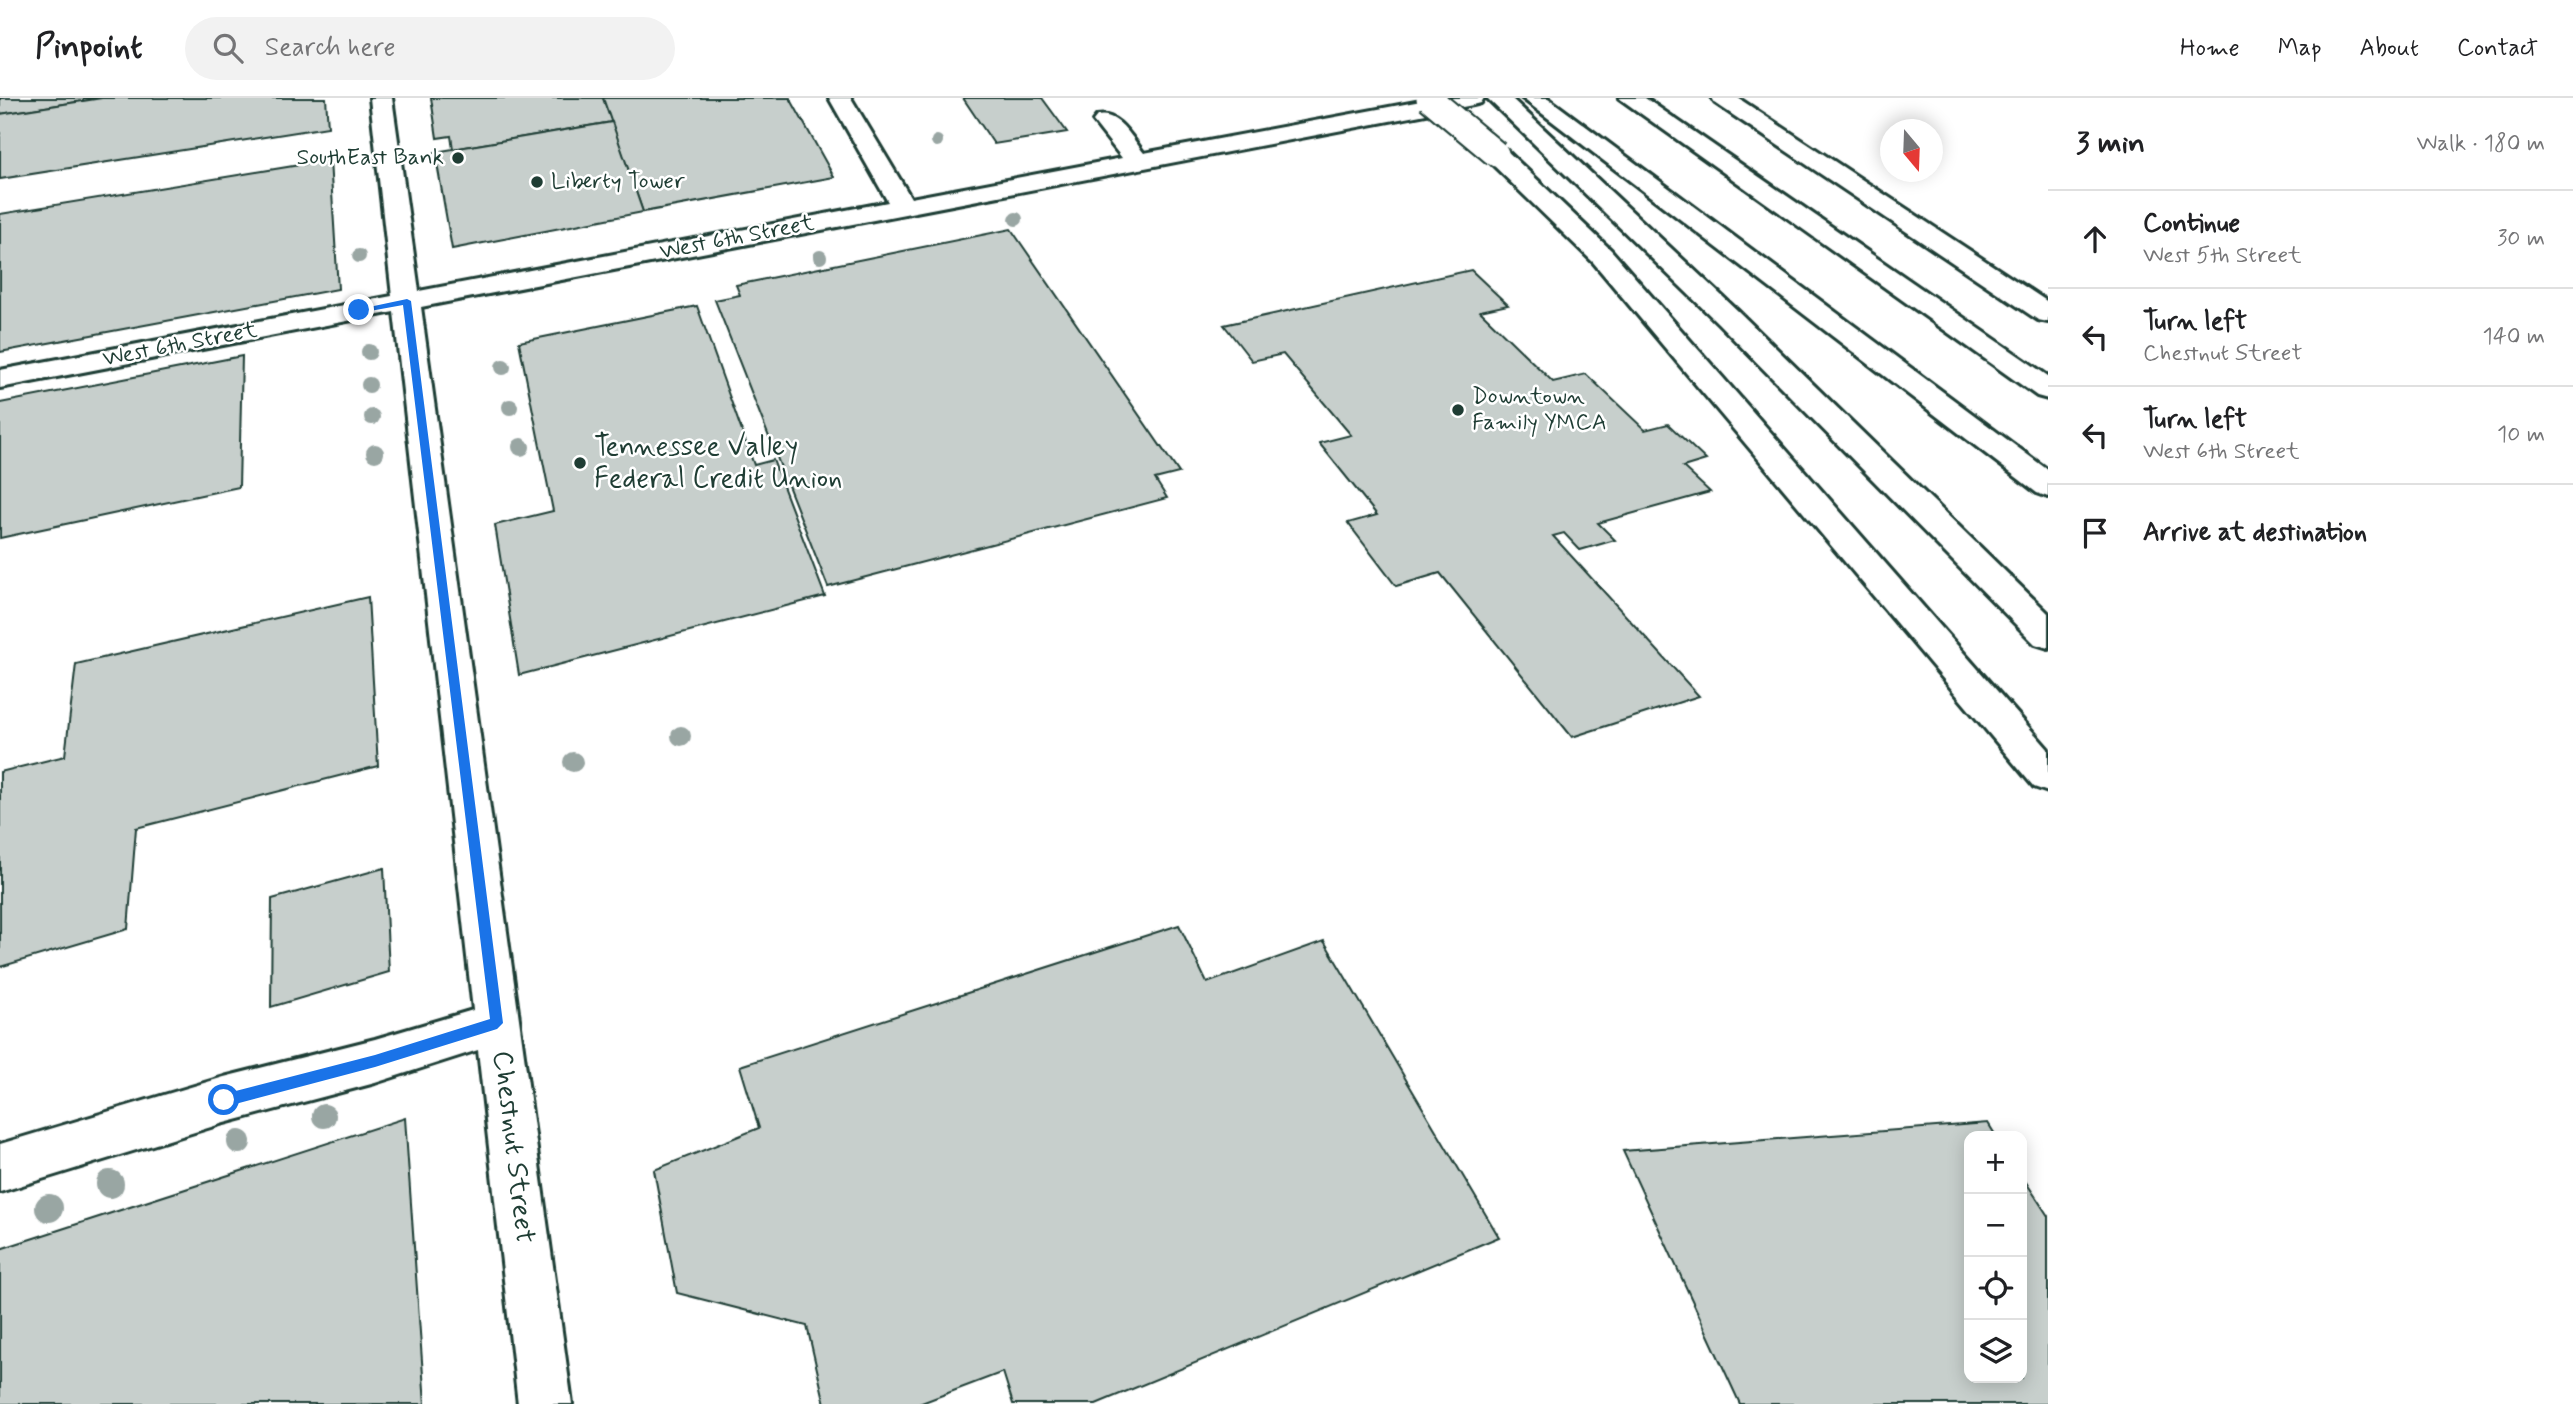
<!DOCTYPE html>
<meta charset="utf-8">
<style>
body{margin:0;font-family:Mynerve,sans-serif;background:#f2f2f2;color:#202124}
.controls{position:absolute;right:21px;bottom:21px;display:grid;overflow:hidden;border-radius:14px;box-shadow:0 4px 18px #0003}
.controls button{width:63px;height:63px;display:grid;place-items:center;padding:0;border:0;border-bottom:2px solid #e0e0e0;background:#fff;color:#202124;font:35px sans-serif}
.compass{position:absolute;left:1880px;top:21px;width:63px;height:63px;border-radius:50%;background:#fff;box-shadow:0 4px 18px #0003;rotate:161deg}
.stop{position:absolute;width:21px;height:21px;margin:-16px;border:5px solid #1a73e8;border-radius:50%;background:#fff}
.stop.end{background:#1a73e8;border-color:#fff;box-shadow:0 2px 7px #0008}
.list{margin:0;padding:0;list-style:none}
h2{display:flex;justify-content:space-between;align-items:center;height:91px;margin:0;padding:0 28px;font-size:30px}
h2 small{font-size:23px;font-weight:400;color:#757577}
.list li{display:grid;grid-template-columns:46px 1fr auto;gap:21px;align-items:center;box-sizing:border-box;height:98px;padding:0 28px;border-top:2px solid #e0e0e0}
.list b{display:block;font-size:26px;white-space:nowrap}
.list p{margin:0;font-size:23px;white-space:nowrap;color:#757577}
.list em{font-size:23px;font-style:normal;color:#757577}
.icon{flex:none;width:38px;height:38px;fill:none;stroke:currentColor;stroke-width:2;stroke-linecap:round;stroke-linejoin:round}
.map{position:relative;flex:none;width:2048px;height:1306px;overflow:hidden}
header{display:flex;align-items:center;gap:42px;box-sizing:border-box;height:98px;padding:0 35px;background:#fff;border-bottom:2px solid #e0e0e0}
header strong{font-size:33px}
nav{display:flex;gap:38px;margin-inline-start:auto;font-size:24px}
.search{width:490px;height:63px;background:#f2f2f2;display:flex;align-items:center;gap:18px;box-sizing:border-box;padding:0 24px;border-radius:38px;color:#757577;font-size:26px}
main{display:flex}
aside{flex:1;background:#fff}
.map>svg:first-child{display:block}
</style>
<header>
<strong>Pinpoint</strong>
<div class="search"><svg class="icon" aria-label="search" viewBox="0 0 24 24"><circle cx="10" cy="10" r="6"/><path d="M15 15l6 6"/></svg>Search here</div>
<nav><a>Home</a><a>Map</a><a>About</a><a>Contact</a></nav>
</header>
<main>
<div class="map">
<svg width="2048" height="1306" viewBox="0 0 2048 1306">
<rect width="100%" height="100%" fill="#fff"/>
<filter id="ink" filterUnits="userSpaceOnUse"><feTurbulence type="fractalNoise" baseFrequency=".0143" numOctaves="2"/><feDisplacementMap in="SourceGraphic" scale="14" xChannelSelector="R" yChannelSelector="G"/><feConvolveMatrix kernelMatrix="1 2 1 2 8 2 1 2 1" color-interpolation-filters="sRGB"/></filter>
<g filter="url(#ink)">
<!-- building -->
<g fill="#c7cfcc" stroke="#1f3d34" stroke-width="2">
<path d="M0,0H102L0,16Z"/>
<path d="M102,0H326L328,29L0,81V16Z"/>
<path d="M431,0H603L612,24L453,51L451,38L437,40Z"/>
<path d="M603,0H790L834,79L643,114Z"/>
<path d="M963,0H1042L1067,34L994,46Z"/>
<path d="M612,24L643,114L452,151L435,54Z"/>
<path d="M330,62L338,191L0,254V116Z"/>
<path d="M1011,131L1179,375L1155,381L1167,400L828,489L715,202L740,197L736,187Z"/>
<path d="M1471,172L1508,207L1480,213L1553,284L1586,276L1645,332L1668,326L1706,362L1683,369L1710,394L1598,425L1615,442L1580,452L1564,435L1553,438L1699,598L1572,639L1440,475L1396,488L1348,425L1377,417L1319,345L1351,337L1283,256L1252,263L1224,227Z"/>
<path d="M697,208L754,367L773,362L825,498L519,577L495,427L553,413L519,244Z"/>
<path d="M242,258L239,389L0,440V305Z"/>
<path d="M368,499L378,668L136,730L128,831L0,869V674L65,658L76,566Z"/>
<path d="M384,770L389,874L271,909L272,801Z"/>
<path d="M1179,827L1207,885L1324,843L1499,1139L1096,1306H1013L1003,1274L919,1306H825L807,1228L677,1195L654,1072L759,1030L740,968Z"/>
<path d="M405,1020L425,1306H0V1151Z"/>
<path d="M1988,1025L1996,1038H1969V1280H2022V1078L2048,1118V1306H1740L1623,1053Z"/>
</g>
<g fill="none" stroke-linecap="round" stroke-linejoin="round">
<defs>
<path id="minor" d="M370,0H392L419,193L888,104L829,0H851L911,100L1122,60L1093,23L1097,18C1118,13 1132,40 1144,55L1437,0H1484L1481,5L1473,7L421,209L572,1306H518L478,952L375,985L224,1025L0,1094V1046L224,979L375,941L473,912L394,214L0,290V272L392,198Z"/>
<g id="highway">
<path d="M1487,0H1511L1738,213L2048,515V550L2035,546L1718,225Z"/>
<path d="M1522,0H1548L2048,372V399L2037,395Z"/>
<path d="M1619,0H1645L2048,278V301L2037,298Z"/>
<path d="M1712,0H1738L2048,204V224L2038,222L1715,5Z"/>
<path d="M1496,49L1505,51L1611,152L2048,651V694L2034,689L1593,164L1487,61L1484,56L1487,51Z"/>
</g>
</defs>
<!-- minor casing -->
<use href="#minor" stroke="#1f3d34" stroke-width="6"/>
<!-- highway casing -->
<use href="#highway" stroke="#1f3d34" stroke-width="6"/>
<!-- minor -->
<use href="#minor" fill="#fff" fill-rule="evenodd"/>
<!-- highway -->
<use href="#highway" fill="#fff" fill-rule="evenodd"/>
<defs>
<path id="highway-bridge" d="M1429,0L1496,56"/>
</defs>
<!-- highway-bridge casing -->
<use href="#highway-bridge" stroke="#1f3d34" stroke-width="29" stroke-linecap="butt"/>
<!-- highway-bridge -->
<use href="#highway-bridge" stroke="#fff" stroke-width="25"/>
</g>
<!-- trees -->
<g fill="#99a6a3">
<circle cx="937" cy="43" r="6"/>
<circle cx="1016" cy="121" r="7"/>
<circle cx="359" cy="158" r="7"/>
<circle cx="820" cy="159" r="7"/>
<circle cx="369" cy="254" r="8"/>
<circle cx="503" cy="269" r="8"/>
<circle cx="369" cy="287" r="8"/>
<circle cx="510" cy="309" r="8"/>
<circle cx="372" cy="319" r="8"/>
<circle cx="521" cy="349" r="9"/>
<circle cx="375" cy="355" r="9"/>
<circle cx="681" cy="638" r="10"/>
<circle cx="573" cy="664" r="10"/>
<circle cx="324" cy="1018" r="12"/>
<circle cx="239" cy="1044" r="12"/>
<circle cx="110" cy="1086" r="14"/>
<circle cx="49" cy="1110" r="14"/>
</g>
</g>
<!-- route -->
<path fill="#1a73e8" d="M407,201L411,203L503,925L497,931L375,969L224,1009L217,1002L224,996L375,957L490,921L403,207L359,215L355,212Z"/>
<!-- markers -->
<g fill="#1f3d34" stroke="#fff" stroke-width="2.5">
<circle cx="458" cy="60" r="7"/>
<circle cx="537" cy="84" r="7"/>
<circle cx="1458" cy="312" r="7"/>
<circle cx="580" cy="365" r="7"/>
</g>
<g text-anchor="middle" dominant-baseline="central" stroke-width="5" stroke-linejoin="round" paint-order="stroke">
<!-- far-poi labels -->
<g font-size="23" fill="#1f3d34" stroke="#fff" text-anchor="start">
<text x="444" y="60" text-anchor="end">SouthEast Bank</text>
<text x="551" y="84">Liberty Tower</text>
<text x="1472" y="299">Downtown<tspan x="1472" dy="26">Family YMCA</tspan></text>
</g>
<!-- far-street labels -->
<g font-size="23" fill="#1f3d34" stroke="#fff">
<text transform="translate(737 140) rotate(-11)">West 6th Street</text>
<text transform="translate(180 247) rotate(-11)">West 6th Street</text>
</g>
<!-- poi labels -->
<g font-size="28" fill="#1f3d34" stroke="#fff" text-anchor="start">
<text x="594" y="349">Tennessee Valley<tspan x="594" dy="32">Federal Credit Union</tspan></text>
</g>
<!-- street labels -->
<g font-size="28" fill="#1f3d34" stroke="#fff">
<text transform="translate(513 1049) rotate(83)">Chestnut Street</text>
</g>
</g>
</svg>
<div class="controls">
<button>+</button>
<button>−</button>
<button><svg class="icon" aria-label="locate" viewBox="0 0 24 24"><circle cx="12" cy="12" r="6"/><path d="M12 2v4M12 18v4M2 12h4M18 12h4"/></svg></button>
<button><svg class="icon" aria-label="layers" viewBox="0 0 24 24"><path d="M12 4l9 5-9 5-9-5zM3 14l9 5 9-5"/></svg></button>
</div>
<svg class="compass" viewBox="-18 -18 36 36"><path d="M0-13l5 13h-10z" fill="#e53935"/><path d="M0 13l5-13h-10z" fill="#757577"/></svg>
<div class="stop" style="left:224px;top:1002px"></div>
<div class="stop end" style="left:359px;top:212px"></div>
</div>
<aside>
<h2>3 min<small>Walk · 180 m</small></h2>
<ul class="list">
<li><svg class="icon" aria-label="ahead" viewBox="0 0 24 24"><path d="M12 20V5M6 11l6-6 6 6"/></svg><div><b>Continue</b><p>West 5th Street</p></div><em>30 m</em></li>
<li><svg class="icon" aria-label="left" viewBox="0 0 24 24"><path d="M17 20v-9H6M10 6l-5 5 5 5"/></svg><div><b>Turn left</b><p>Chestnut Street</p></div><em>140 m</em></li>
<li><svg class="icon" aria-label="left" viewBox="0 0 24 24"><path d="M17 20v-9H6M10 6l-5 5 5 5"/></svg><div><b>Turn left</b><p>West 6th Street</p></div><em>10 m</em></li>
<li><svg class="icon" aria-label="arrive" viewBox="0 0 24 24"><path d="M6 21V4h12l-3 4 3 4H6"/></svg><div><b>Arrive at destination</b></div></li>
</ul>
</aside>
</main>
